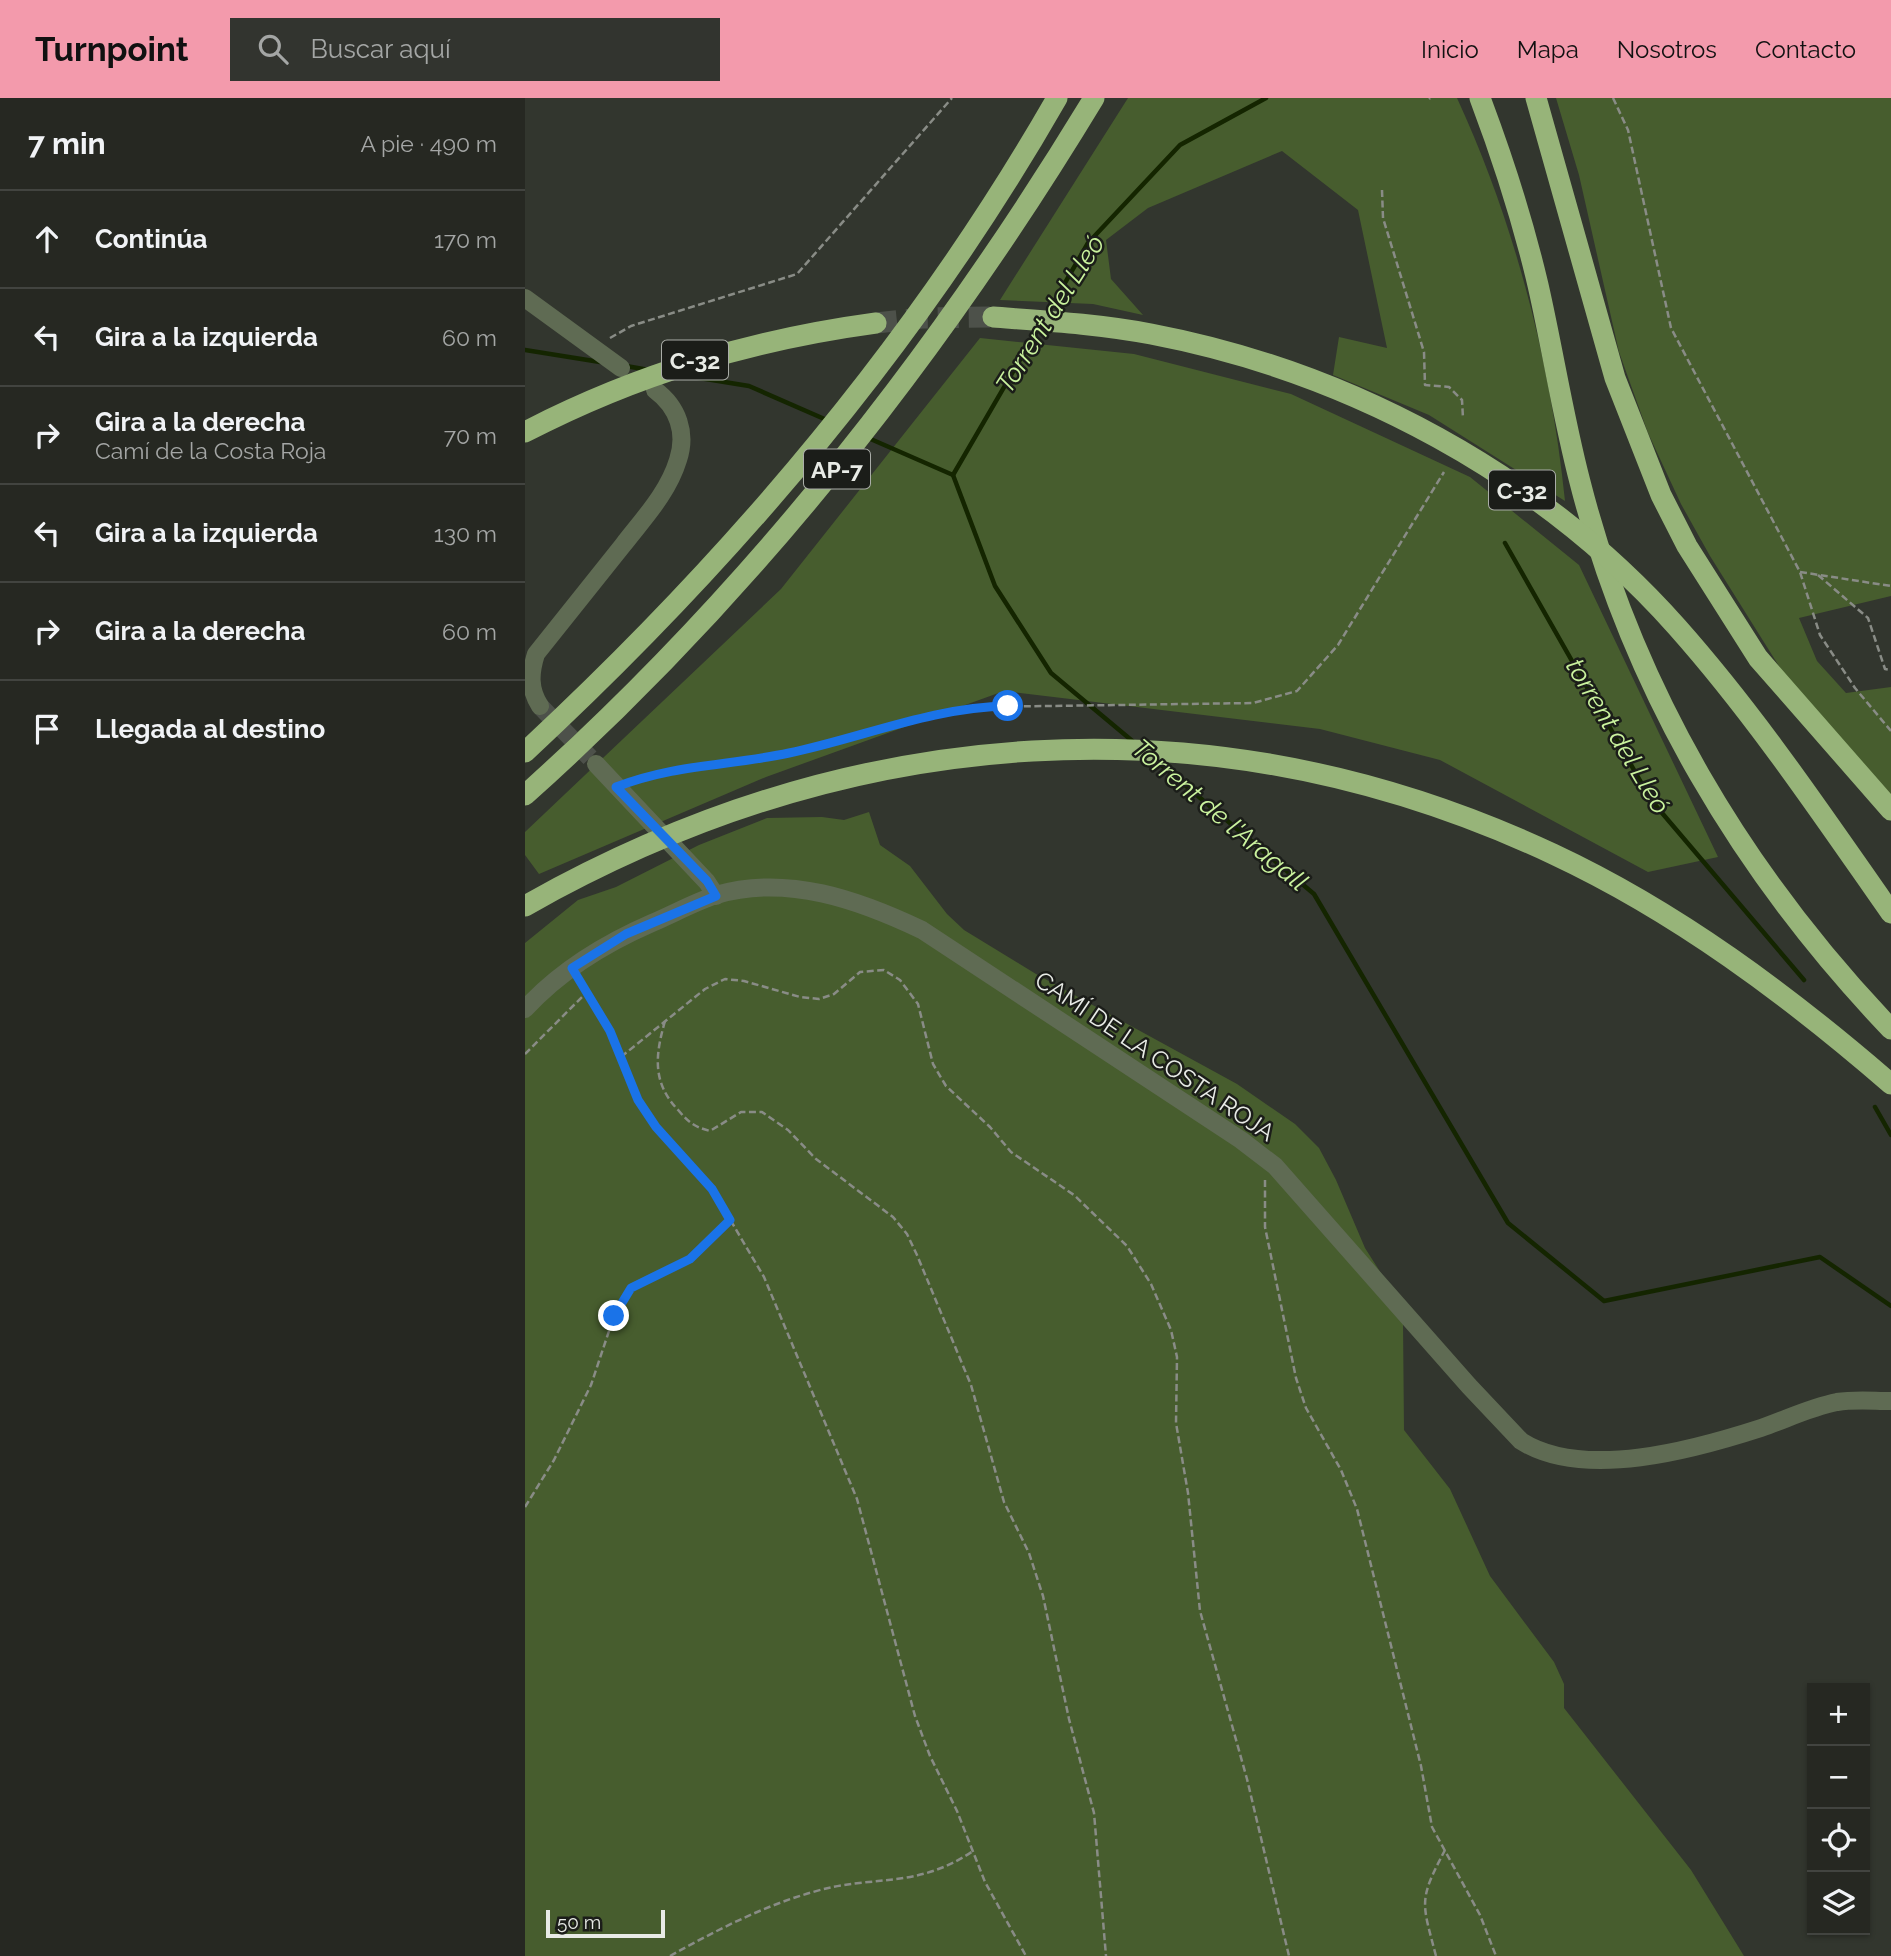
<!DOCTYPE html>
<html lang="es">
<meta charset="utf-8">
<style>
body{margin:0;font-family:Raleway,sans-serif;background:#32342f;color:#f1f3f6}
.controls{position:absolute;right:21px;bottom:21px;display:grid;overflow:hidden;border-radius:0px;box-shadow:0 2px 5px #0004}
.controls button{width:63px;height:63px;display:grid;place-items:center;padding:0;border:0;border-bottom:2px solid #424440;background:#262822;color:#f1f3f6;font:35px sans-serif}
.scale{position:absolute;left:21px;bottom:18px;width:119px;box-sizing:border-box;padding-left:7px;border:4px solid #e8ebe6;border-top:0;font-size:19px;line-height:24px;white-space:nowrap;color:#e8ebe6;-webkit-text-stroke:5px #1b1d19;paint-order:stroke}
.stop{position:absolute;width:21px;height:21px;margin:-16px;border:5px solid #1a73e8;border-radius:50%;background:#fff}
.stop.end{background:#1a73e8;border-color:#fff;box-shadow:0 2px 7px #0008}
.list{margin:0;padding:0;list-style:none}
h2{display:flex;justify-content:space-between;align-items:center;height:91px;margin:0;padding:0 28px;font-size:30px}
h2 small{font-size:23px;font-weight:400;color:#a4a6a5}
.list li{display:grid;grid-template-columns:46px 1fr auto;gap:21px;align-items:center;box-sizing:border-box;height:98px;padding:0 28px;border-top:2px solid #424440}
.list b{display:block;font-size:26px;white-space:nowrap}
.list p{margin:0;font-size:23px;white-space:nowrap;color:#a4a6a5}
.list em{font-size:23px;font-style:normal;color:#a4a6a5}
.icon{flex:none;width:38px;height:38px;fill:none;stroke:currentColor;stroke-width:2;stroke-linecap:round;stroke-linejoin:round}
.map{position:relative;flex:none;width:1366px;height:1858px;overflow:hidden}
header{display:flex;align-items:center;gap:42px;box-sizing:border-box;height:98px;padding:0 35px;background:#f39aac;color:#111}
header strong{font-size:33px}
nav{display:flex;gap:38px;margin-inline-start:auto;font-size:24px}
.search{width:490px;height:63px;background:#32342f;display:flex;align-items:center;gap:18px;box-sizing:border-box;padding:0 24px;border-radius:0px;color:#a4a6a5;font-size:26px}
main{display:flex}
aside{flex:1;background:#262822}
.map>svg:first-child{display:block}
</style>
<header>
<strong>Turnpoint</strong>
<div class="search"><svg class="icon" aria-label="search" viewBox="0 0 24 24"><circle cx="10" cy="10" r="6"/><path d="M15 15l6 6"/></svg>Buscar aquí</div>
<nav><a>Inicio</a><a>Mapa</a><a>Nosotros</a><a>Contacto</a></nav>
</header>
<main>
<aside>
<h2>7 min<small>A pie · 490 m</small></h2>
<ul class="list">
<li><svg class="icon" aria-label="ahead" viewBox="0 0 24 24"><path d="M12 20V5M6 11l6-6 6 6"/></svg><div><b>Continúa</b></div><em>170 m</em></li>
<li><svg class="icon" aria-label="left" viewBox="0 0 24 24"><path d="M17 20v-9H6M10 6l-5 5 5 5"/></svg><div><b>Gira a la izquierda</b></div><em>60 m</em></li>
<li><svg class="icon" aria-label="right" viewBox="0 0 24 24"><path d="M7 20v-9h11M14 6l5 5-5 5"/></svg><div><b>Gira a la derecha</b><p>Camí de la Costa Roja</p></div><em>70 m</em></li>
<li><svg class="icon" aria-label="left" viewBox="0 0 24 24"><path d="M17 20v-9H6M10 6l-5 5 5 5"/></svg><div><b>Gira a la izquierda</b></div><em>130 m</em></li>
<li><svg class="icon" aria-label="right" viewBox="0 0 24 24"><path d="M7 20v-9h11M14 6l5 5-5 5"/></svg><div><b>Gira a la derecha</b></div><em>60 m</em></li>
<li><svg class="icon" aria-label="arrive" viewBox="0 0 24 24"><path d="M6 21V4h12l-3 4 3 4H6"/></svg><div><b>Llegada al destino</b></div></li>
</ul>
</aside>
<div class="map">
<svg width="1366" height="1858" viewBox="0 0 1366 1858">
<rect width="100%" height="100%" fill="#32362e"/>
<!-- green -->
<g fill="#475d2e">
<path d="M603,0H932C990,126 1026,265 1040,403L904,317L808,277L814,239L862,250L833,112L757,53L623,110L581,142L586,181L618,217L568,206L475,202Z"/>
<path d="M1031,0H1366V498L1274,520L1292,563L1321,595L1366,589V697L1257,573L1185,458L1156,406L1123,335L1094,254L1054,77Z"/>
<path d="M455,240L609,256L766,296L945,379L1054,467L1193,759L1123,774L915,662L795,631L479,593L241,679L14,776L0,757V734L256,491Z"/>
<path d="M344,714L355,747L385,768L422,816L439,832L511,876L712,986L770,1026L794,1050L811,1082L840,1150L866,1191L878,1224L879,1332L925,1391L965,1478L1029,1564L1039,1586V1610L1166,1772L1219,1858H0V845L53,802L91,789L174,747L242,720L297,719L319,722Z"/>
</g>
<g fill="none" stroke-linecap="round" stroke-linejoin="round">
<!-- stream -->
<g stroke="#142500" stroke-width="4.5">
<path d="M522,216L563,145L655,47L741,0"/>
<path d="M0,252L75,264"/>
<path d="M101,268L124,272"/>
<path d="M156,277L224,288L304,323"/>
<path d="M341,339L428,377L470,488L526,575L611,646"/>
<path d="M428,377L514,229"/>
<path d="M980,445L1126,702L1279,882"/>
<path d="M629,661L789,796L983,1125L1079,1203L1295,1159L1366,1208"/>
<path d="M1350,1009L1366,1037"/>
</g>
<!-- minor-tunnel -->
<path stroke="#4d514a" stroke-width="18" stroke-dasharray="18 9" stroke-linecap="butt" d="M15,608L71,666"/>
<!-- highway-tunnel -->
<path stroke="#4d514a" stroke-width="21" stroke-dasharray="21 10" stroke-linecap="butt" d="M351,225L397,220L468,219"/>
<!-- path -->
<g stroke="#898c86" stroke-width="2.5" stroke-dasharray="7 3.5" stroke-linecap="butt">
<path d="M1088,0L1103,32L1146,230L1275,474L1295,537L1330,590L1366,633"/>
<path d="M904,1L905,0"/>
<path d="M857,92L858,120L899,254L900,287L924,289L937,302L938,320"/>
<path d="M85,240L106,228L272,176L427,0"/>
<path d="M1275,474L1366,488"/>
<path d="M1293,477L1343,520L1360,571L1366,572"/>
<path d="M108,682L151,670L263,655L355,630L456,609L728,605L772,593L813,547L919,374"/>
<path d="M55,885L85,933L113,1001L131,1029L187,1091L239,1179L332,1401L390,1618L405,1658L432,1713L460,1784L501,1858"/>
<path d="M140,923C130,958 127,985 154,1013C164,1025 170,1029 185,1033L216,1014H237L263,1032L291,1061L368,1119L382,1136L392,1157L446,1287L479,1404L504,1455L518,1498L544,1621L569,1715L581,1858"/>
<path d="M0,956L60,896"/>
<path d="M96,959L180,891L200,881L219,883L275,899L294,901L309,896L335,874L359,872L375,882L393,906L408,966L421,988L465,1029L486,1054L549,1097L602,1148L626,1186L646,1232L652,1259L651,1325L663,1395L675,1513L722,1681L764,1858"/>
<path d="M740,1082V1129L771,1280L781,1310L816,1372L832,1411L896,1668L907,1729L955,1817L971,1858"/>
<path d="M0,1409L29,1362L66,1287L89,1218L106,1190L165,1161L204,1123"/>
<path d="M145,1858C190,1833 238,1808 288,1794C348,1776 390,1792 448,1753"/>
<path d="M911,1858C897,1804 893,1803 920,1752"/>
</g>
<!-- minor -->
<g stroke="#5f6b53" stroke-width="18">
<path d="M0,200L96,270"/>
<path d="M15,608C4,591 5,575 11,556C40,520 69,483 98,447C118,421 143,395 153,362C162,335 153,309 130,292"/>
<path d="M71,666L182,784L191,798"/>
<path d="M0,911C34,874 81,845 127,825C148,816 170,804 191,797C262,776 334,802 397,832L716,1042L750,1068L944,1288L996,1343C1059,1383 1171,1351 1236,1330C1262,1321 1286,1309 1312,1304C1330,1301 1348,1303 1366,1303"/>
</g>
<!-- highway -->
<g stroke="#97b479" stroke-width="21">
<path d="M955,0C978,61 998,123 1013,187C1028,253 1038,319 1055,384C1108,592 1218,776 1366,931"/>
<path d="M1011,0L1090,280L1136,397L1162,448L1233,560L1366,712"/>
<path d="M468,219C521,223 574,226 626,236C825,274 1017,377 1152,529C1231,618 1298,718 1366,815"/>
<path d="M0,334C112,276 226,242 351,225"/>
<path d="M0,654C206,463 392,245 532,0"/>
<path d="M0,697C226,495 412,259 569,0"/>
<path d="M0,808C325,624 686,596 1028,756C1152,814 1263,897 1366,986"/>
</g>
</g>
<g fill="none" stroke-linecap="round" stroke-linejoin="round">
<!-- route -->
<path stroke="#1a73e8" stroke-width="9" d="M89,1218L106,1190L165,1161L205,1122L187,1091L131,1029L113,1002L85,933L47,870L101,836L191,798L182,783L91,689C151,666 203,668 264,655C336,640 408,609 483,608"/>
</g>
<g text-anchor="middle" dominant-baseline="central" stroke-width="5" stroke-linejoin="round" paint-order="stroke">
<!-- shield labels -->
<g fill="#1b1d19" stroke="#aaada8" stroke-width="2">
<rect x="137" y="242.5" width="66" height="39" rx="5"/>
<rect x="279" y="351.5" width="66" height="39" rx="5"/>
<rect x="964" y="372.5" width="66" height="39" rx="5"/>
</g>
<g font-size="23" font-weight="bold" fill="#e8ebe6">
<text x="170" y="262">C-32</text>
<text x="312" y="371">AP-7</text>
<text x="997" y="392">C-32</text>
</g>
<!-- street labels -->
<g font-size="24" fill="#e8ebe6" stroke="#1b1d19">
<text transform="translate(630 958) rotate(34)">CAMÍ DE LA COSTA ROJA</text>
</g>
<!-- water labels -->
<g font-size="26" font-style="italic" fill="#caf39e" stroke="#1b1d19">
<text transform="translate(525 216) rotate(-58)">Torrent del Lleó</text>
<text transform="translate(1093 638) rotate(59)">torrent del Lleó</text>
<text transform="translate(695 717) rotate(40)">Torrent de l'Aragall</text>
</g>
</g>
</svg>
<div class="controls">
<button>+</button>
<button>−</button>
<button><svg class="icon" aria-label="locate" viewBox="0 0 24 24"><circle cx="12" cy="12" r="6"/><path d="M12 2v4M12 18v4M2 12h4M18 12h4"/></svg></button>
<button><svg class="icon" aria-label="layers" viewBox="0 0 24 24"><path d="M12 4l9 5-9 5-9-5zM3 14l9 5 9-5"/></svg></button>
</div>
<div class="scale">50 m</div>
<div class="stop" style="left:483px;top:608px"></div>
<div class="stop end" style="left:89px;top:1218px"></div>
</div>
</main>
